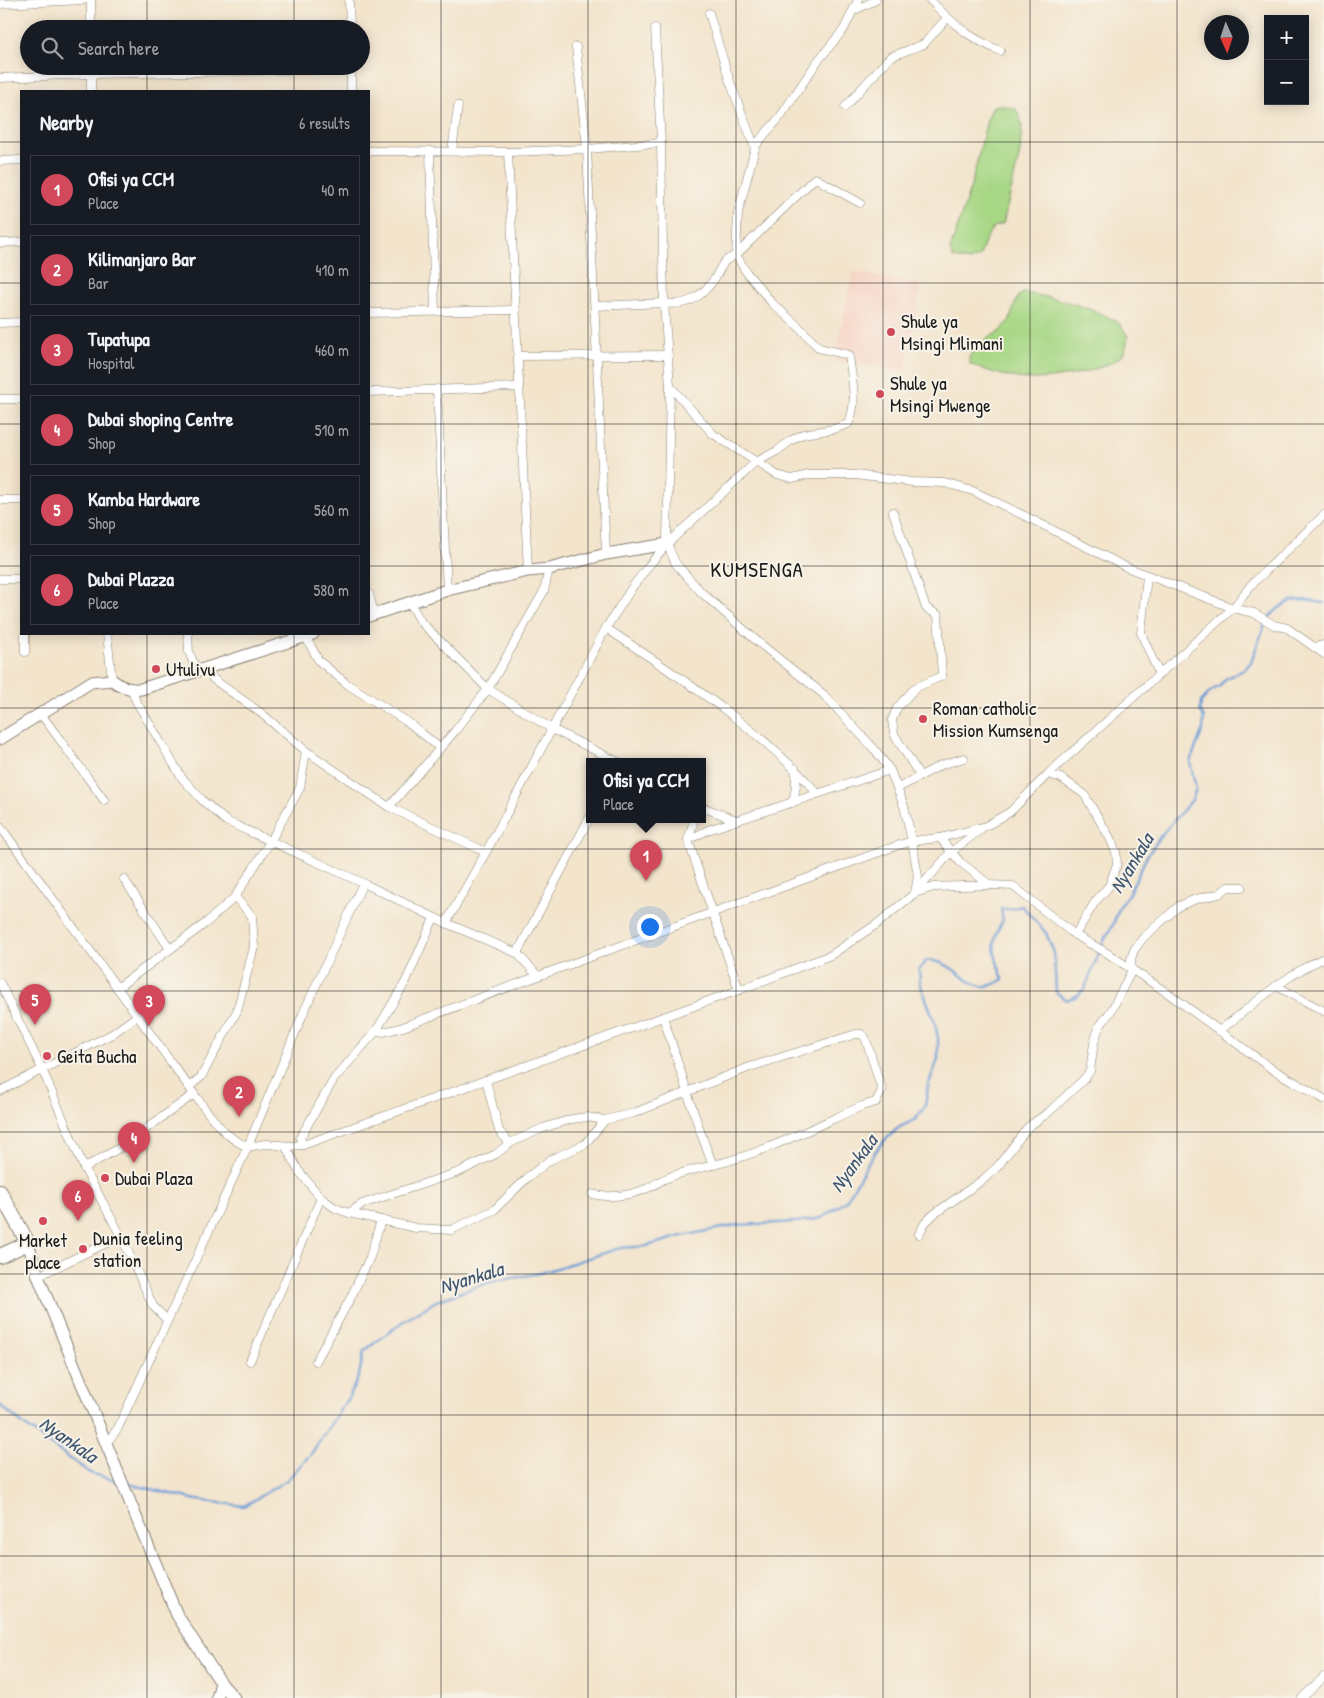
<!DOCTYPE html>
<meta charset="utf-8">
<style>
body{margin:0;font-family:"Patrick Hand",sans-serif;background:#242831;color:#f1f3f6}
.controls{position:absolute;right:15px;top:15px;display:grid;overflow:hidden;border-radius:0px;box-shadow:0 2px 12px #0003}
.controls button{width:45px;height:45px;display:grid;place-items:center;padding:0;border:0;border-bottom:1px solid #363941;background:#171b24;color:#f1f3f6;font:25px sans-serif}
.compass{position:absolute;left:1204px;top:15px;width:45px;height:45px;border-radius:50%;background:#171b24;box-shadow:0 2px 12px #0003;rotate:177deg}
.you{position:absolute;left:649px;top:926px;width:18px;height:18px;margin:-12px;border:4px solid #fff;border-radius:50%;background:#1a73e8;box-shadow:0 0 0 8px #1a73e833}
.badge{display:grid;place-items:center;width:32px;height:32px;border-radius:50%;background:#d1495b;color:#fff;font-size:16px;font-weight:700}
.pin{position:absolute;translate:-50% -41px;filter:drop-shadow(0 1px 2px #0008)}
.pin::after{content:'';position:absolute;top:26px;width:18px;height:15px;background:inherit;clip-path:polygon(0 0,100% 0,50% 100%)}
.popup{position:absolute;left:586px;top:758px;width:120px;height:65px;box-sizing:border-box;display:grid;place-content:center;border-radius:0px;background:#171b24;filter:drop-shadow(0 1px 4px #0005);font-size:16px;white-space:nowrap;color:#9ea1a6}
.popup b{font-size:19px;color:#f1f3f6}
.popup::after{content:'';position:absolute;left:50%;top:100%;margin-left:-10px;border:10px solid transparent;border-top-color:#171b24}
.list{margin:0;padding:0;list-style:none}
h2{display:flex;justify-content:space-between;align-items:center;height:65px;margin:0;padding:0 20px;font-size:21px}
h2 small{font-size:16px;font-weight:400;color:#9ea1a6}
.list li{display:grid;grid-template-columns:32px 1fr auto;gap:15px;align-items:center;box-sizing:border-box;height:70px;margin:0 10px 10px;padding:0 10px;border:1px solid #363941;border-radius:0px}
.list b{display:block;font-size:19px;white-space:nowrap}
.list p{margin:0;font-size:16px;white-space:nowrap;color:#9ea1a6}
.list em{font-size:16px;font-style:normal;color:#9ea1a6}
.icon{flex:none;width:28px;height:28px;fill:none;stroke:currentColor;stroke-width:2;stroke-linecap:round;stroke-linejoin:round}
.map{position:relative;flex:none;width:1324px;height:1698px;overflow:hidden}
.search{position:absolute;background:#171b24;box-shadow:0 2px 12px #0003;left:20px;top:20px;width:350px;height:55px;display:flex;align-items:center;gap:12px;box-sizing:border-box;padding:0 18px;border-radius:28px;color:#9ea1a6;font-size:19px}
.panel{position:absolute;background:#171b24;box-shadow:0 2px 12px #0003;left:20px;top:90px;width:350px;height:545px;border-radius:0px}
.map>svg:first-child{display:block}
</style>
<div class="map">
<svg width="1324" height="1698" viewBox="0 0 1324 1698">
<rect width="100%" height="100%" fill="#f7f3e8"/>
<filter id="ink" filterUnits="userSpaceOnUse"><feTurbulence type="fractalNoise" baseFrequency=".02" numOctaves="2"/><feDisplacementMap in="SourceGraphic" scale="10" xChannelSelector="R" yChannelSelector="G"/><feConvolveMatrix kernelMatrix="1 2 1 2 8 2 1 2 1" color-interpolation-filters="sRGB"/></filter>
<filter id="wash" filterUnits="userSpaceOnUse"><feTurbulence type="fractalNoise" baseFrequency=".0096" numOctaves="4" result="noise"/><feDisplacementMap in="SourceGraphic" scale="20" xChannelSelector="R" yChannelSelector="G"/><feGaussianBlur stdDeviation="1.12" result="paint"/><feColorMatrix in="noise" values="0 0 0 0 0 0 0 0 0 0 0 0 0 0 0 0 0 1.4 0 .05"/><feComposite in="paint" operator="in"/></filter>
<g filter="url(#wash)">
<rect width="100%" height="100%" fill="#f3e4cc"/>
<!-- built -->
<path fill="#f6d2c3" d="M853,272L921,284L905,371L834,361Z"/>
<!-- green -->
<g fill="#a7d785" stroke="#627a50">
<path d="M1000,105L1016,109L1022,123L1020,153L1003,224L994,227L989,233L979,257L969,261L953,258L950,250L971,186L987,120L993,106Z"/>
<path d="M1024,293C1050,296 1095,308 1117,322C1122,325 1125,332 1128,337C1127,342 1126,351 1122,355C1104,373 1043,382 1018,378C1002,376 985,370 970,364L969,357L980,343L1000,331L1009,321L1018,296Z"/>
</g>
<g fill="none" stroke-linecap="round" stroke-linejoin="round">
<!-- stream -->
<g stroke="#6c9dd7" stroke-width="2.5">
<path d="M0,1405L25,1426L90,1473L117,1481"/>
<path d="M125,1483L197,1500L244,1506L287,1480L311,1454L350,1395L359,1375L364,1351L404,1321L436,1301L490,1282L541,1273L620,1248L647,1246L682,1236L737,1225L796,1222L822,1218L846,1201L869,1161L881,1144L898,1128L916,1119L925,1106L928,1086L938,1059V1038L934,1020L920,983L919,970L927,960C933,961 941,962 946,965C968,977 977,997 1003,979C994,955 989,943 1003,920L1001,909H1011L1022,906L1046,933L1054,953L1056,992L1066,1000L1077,996L1085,988L1105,938L1113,925L1119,908L1129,893L1147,856L1162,834L1192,800L1196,789L1190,762L1203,729L1204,718L1200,710L1201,702L1211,691L1220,686L1225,679L1245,669L1251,662L1267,619L1279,608L1291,601L1302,600L1324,603"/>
</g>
</g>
</g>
<g filter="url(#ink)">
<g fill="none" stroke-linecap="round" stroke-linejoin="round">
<defs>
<g id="street">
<path d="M349,0L350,29"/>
<path d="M930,0C954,25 968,37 1000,51"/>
<path d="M0,4L84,0"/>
<path d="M853,11L876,0"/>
<path d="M709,13L730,82L755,148"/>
<path d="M655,28L661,143L664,303L670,386L667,544L676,564L701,592L758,642L823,694L876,751L890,770L904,806L912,841L918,876L915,893"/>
<path d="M91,29V0"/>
<path d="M91,66V91"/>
<path d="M351,66V91"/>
<path d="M0,78L91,74L351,69"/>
<path d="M845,107L890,57L924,44L947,18"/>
<path d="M369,151L508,152L587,149L576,47"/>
<path d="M430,151L435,311"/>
<path d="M452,151L458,106"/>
<path d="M508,152L528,571"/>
<path d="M0,161L21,160"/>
<path d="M0,243L21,242"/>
<path d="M595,306L664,303C687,307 702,297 715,278C718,273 721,266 725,261C728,259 732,257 736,255L738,213L755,148L759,141L780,117L817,62L844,29L858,0"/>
<path d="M369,313L516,310"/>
<path d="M0,323L21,322"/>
<path d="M518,356L668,355"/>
<path d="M670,386L713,434L777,475L792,479L809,475H855L912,482L945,483L973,491L1027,517L1126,567L1233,608L1254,613L1274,625L1287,628L1314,647L1324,645"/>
<path d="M437,389L447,590"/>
<path d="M369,392L519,387"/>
<path d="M0,399H21"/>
<path d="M0,500H21"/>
<path d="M893,512L926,608L938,615L942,676L915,688L897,708L892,720L894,734L920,776"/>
<path d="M606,554L587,149L661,143"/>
<path d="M1147,576L1141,633L1159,674"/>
<path d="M0,579H21"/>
<path d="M369,594L374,614"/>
<path d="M410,603L421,622L488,689L552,729L618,762"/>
<path d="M606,628C680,678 758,726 817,793"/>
<path d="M25,634V652"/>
<path d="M107,634L112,680"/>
<path d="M188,634L189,652L197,671"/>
<path d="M305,636L319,661L347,684L409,723L440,748"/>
<path d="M1314,647L1324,654"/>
<path d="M207,668L213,679L261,713L306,751L389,807L486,852"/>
<path d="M132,690L136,701L182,778L203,801L226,821L363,883L446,923L517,953L537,975"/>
<path d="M41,714L104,800"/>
<path d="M1048,774L1061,778L1084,794L1110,838L1116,852L1117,864L1109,886L1095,902L1075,935"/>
<path d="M898,788L941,765L964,758"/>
<path d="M792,803C797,791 797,781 795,768"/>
<path d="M389,807L455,731L488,689L544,591L549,569"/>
<path d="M702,807L736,820"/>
<path d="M694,820L688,840L739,990"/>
<path d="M0,826L194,1094C206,1110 227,1142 248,1146C254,1147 261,1144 267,1144C282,1145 287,1147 303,1145L739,990L831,955L877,924L915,893L934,887L990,885"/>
<path d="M940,838L960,862L990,885L1013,886L1075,935L1107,953L1169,994L1272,1069L1324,1099"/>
<path d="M688,840L708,830L890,770"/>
<path d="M124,879L170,949"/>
<path d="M916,892L951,852L981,829"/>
<path d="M446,923L486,852L606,628L633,586L651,563L667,544L756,462L777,451L790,441L803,434L834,429L848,424C859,404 851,377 849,355L819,348L800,328L772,303L747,273L736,255L815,178L860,203"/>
<path d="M517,953L590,817"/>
<path d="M0,983L42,1069L84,1168L121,1236L153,1306L167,1320"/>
<path d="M1276,986L1324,1011"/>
<path d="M117,988L206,923L235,897L270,842L300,788L306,751"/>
<path d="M376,1031L384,1032L403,1027C566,964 732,906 896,846L912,841L940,838L986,826L1010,812L1048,774L1233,608L1251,585L1324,515"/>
<path d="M1219,1031C1253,1005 1285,975 1324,958"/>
<path d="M486,1080L499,1131L510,1143"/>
<path d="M189,1087L201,1077L237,1011L254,947L252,916L235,897"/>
<path d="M0,1091L112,1034L137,1016"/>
<path d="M303,1145L300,1138L334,1079L376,1031L406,981L434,918"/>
<path d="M286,1147L298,1170L321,1198L335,1208L349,1213L416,1228L451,1230L494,1210L527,1178L550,1160L585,1144L605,1120"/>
<path d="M84,1168L121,1147L194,1094"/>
<path d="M592,1194C609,1199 634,1195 650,1187C656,1184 661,1180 667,1178C682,1172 698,1169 713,1165"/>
<path d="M349,1213L362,1204L459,1172L496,1154L510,1143L543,1128L572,1119L587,1117L605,1120L634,1113L750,1067L856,1034H861L865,1037L882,1090L876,1102L862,1106C814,1127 765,1153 713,1165C693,1117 680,1066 663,1017"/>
<path d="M919,1234L925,1223L934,1214L984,1179L998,1166L1028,1127L1049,1112L1084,1079L1090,1071L1094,1043L1099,1027L1111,1011L1132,970L1131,959L1134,950L1143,938L1179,906L1196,899L1219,894L1228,887H1242"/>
<path d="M38,1276L121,1236"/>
<path d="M250,1361L321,1198"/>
<path d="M316,1361L350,1299L370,1257L381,1220"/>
<path d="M106,1444L118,1428L248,1146L303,1014L363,883"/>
<path d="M1302,1698L1324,1677"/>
</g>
<g id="secondary">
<path d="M369,616L447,590L528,571L549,569L606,554L667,544"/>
<path d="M0,739L91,682L112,680C121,687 129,690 141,689L313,634"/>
<path d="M28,1243L38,1276L134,1512L177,1615L221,1683L234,1698"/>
<path d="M217,1698L221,1683"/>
</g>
<path id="highway" d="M0,1192L28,1243L0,1256"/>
</defs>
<!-- street casing -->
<use href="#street" stroke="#888074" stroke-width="9"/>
<!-- secondary casing -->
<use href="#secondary" stroke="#888074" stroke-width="13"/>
<!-- highway casing -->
<use href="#highway" stroke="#888074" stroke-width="16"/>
<!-- street -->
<use href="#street" stroke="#fff" stroke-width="8"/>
<!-- secondary -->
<use href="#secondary" stroke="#fff" stroke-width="11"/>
<!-- highway -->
<use href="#highway" stroke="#fff" stroke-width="14"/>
</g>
</g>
<!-- grid -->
<path fill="none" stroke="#1c1c1c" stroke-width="1" stroke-opacity="0.55" d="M147,0V29M294,0V29M441,0V1698M588,0V1698M736,0V1698M883,0V1698M1030,0V1698M1177,0V1698M147,66V91M294,66V91M0,142H21M369,142H1324M0,283H21M369,283H1324M0,424H21M369,424H1324M0,566H21M369,566H1324M147,634V1698M294,634V1698M0,708H1324M0,849H1324M0,991H1324M0,1132H1324M0,1274H1324M0,1415H1324M0,1556H1324"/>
<!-- markers -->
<g fill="#d1495b" stroke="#f7f3e8" stroke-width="2">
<circle cx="891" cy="332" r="5"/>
<circle cx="880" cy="394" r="5"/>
<circle cx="156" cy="669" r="5"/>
<circle cx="923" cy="719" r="5"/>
<circle cx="47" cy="1056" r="5"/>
<circle cx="105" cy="1178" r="5"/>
<circle cx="43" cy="1221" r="5"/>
<circle cx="83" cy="1249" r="5"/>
</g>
<g text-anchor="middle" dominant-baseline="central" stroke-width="4" stroke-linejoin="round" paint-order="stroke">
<!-- poi labels -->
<g font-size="19" fill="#1c1c1c" stroke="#f7f3e8" text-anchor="start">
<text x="901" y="321">Shule ya<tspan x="901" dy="22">Msingi Mlimani</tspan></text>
<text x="890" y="383">Shule ya<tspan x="890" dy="22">Msingi Mwenge</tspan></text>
<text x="166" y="669">Utulivu</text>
<text x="933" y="708">Roman catholic<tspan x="933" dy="22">Mission Kumsenga</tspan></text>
<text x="57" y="1056">Geita Bucha</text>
<text x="115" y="1178">Dubai Plaza</text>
<text x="93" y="1238">Dunia feeling<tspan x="93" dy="22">station</tspan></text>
<text x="43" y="1240" text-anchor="middle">Market<tspan x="43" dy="22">place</tspan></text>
</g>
<!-- water labels -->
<g font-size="20" font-style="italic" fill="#405670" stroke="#f7f3e8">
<text transform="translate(1131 863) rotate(-59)">Nyankala</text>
<text transform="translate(853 1163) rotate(-54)">Nyankala</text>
<text transform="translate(471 1277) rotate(-17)">Nyankala</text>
<text transform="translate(69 1439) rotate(35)">Nyankala</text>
</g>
<!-- quarter labels -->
<g font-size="21" letter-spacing="1" fill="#1c1c1c" stroke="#f7f3e8">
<text x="757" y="569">KUMSENGA</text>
</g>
</g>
</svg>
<div class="controls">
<button>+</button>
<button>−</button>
</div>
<svg class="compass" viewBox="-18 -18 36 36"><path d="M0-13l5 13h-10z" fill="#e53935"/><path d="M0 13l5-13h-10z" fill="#9ea1a6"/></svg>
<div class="you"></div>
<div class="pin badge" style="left:646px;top:881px">1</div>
<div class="popup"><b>Ofisi ya CCM</b>Place</div>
<div class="pin badge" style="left:239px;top:1117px">2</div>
<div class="pin badge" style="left:149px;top:1026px">3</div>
<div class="pin badge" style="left:134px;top:1163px">4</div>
<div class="pin badge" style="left:35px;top:1025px">5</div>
<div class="pin badge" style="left:78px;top:1221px">6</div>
<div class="search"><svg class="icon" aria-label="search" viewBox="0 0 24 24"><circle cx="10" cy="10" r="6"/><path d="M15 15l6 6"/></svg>Search here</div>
<section class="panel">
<h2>Nearby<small>6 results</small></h2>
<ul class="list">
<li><span class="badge">1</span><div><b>Ofisi ya CCM</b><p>Place</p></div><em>40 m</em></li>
<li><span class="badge">2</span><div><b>Kilimanjaro Bar</b><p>Bar</p></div><em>410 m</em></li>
<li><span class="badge">3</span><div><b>Tupatupa</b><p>Hospital</p></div><em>460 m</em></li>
<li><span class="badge">4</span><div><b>Dubai shoping Centre</b><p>Shop</p></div><em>510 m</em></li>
<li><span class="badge">5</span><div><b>Kamba Hardware</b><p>Shop</p></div><em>560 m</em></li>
<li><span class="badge">6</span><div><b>Dubai Plazza</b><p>Place</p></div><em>580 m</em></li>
</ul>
</section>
</div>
